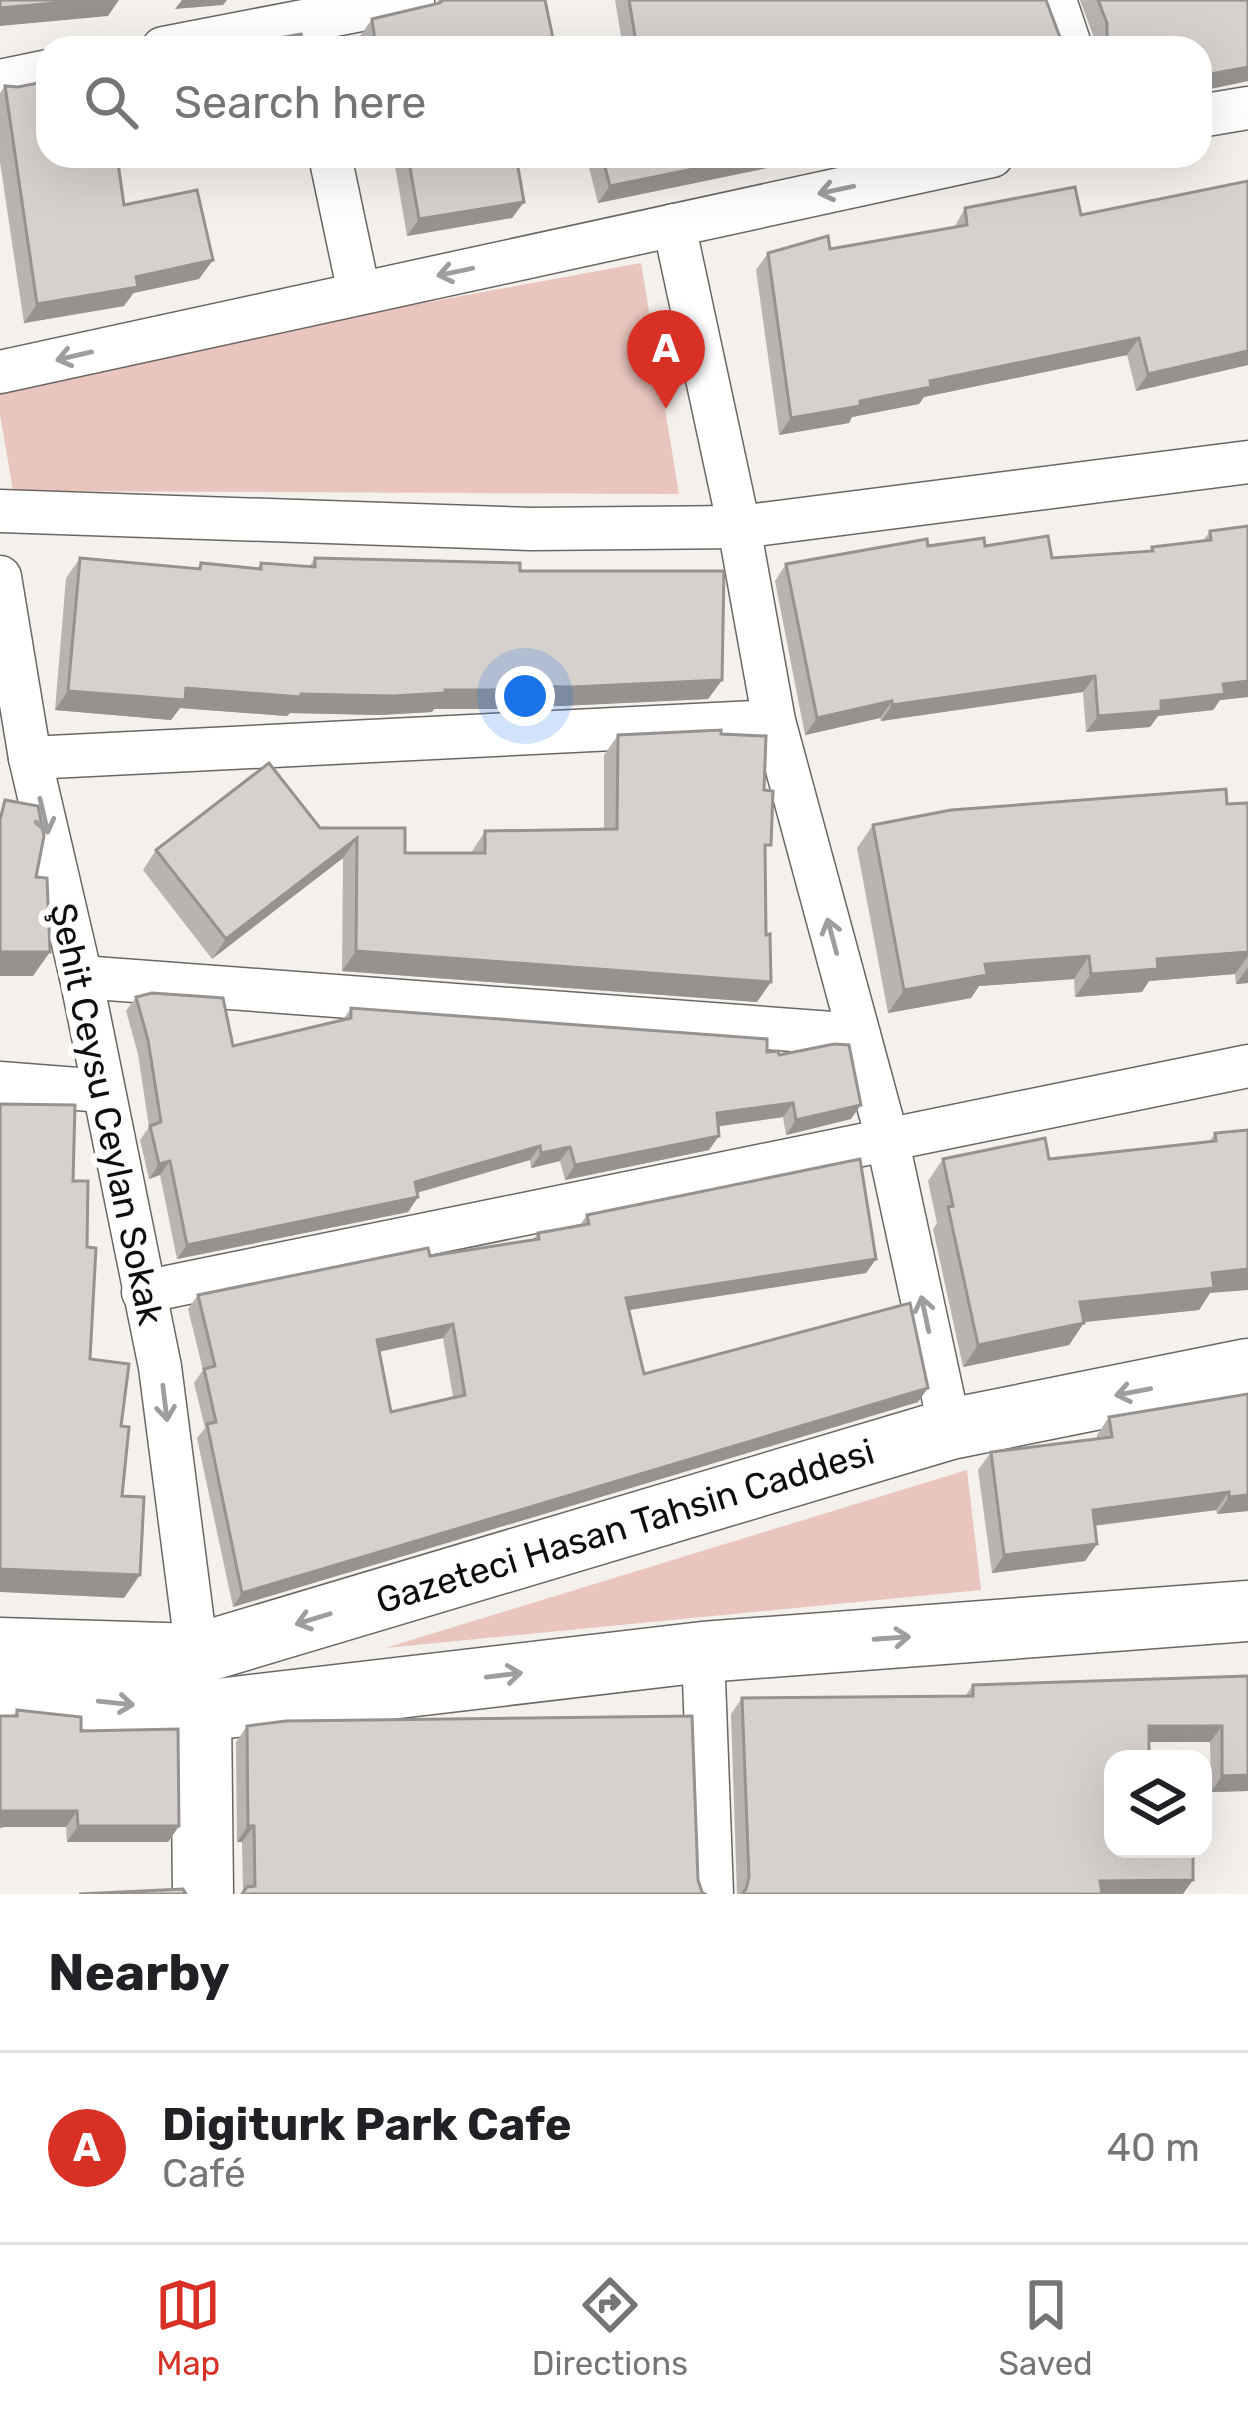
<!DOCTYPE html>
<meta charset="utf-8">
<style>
body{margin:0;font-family:Rubik,sans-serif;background:#f6f6f6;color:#202124}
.controls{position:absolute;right:36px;bottom:36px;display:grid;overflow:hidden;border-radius:24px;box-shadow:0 12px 48px #0002}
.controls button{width:108px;height:108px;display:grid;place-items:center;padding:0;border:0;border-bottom:3px solid #e0e0e0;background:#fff;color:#202124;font:60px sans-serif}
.you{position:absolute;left:525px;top:696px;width:42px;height:42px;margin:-30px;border:9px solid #fff;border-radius:50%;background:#1a73e8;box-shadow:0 0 0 18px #1a73e833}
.badge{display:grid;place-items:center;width:78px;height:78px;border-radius:50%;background:#d93025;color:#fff;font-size:39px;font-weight:700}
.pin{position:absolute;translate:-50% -99px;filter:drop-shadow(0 3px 6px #0008)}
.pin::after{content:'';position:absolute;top:63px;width:42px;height:36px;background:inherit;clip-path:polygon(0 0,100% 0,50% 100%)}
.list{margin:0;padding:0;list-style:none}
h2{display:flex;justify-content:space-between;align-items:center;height:156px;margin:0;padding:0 48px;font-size:51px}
h2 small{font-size:39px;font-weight:400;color:#757577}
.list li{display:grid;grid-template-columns:78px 1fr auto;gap:36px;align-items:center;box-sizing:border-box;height:192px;padding:0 48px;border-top:3px solid #e0e0e0}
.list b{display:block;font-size:45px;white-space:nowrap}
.list p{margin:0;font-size:39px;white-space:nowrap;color:#757577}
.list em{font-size:39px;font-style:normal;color:#757577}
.icon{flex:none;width:66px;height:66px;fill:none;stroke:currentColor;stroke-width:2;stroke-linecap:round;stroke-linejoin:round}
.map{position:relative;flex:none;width:1248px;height:1894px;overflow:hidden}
.search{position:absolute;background:#fff;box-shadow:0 12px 48px #0002;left:36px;right:36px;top:36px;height:132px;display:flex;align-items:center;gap:30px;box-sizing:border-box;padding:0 42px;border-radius:36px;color:#757577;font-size:45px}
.sheet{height:348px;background:#fff}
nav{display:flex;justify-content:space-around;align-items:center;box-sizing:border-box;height:168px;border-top:3px solid #e0e0e0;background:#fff;font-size:33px;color:#757577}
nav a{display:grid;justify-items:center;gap:6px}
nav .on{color:#d93025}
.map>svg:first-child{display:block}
</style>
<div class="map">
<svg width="1248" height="1894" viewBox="0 0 1248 1894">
<rect width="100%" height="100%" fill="#f4f0ec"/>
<!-- green -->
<g fill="#e9c5be">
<path d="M641,263L679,494L13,491L0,414V381Z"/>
<path d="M967,1470L981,1590L385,1648Z"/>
</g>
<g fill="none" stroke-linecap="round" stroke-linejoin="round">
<defs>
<g id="street">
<path d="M1055,0L1071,48"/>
<path d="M163,48L413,0"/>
<path d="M0,81L48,71"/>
<path d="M1200,116L1248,108"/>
<path d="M330,156L359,293"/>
<path d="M674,225L739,527L774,721L887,1138L950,1429"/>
<path d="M0,372L992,156"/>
<path d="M0,511L531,529L739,527L1248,462"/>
<path d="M0,577L30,758L81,977L160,1367L197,1654"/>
<path d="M30,758L774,721"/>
<path d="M81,977L859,1035"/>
<path d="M0,1083L103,1091"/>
<path d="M143,1292L1248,1066"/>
<path d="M703,1652L712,1894"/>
</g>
<g id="secondary">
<path d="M0,1648L197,1654L950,1429L1248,1369"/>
<path d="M0,1691L201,1711L703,1652L1248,1611"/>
<path d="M201,1711L203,1894"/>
</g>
</defs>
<!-- street casing -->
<use href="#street" stroke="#6a6763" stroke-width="45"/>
<!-- secondary casing -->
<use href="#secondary" stroke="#6a6763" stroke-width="63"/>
<!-- street -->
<use href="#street" stroke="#fff" stroke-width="42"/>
<!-- secondary -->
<use href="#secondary" stroke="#fff" stroke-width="60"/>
</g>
<!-- wall -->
<g fill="#b9b4b1" fill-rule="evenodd">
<path d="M438,0H545L555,48H362L360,36L372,19L437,4Z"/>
<path d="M615,0H1046L1064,48H623Z"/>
<path d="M1080,0H1248V81L1200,91V48H1095V40Z"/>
<path d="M5,86L124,205L199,279L134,293L124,306L24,323L0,162V93Z"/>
<path d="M402,156H516L524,202L512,218L407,236L395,166Z"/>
<path d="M586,156H825L598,203Z"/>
<path d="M965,208L1081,215L1248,365L1136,391L1127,355L924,397L919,404L852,417L849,423L779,435L756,270L768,253L830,249L954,228Z"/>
<path d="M1248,527V697L1220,700L1213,710L1158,716L1150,727L1086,732L1083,692L881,721L880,718L805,735L775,581L786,564L928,546H985L1052,558L1149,551L1152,547L1203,541L1210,531Z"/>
<path d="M80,558L197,569L201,563L258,568L261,563L309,567L315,558L520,571L722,680L708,699L560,706L506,705L503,709H434L432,712L379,715L290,713L287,716L180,708L171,720L55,710L66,578Z"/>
<path d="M721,734L764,790L765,854L757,1002L342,971L343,858L212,959L143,870L156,850L320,828L405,853H471L485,831L604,830V755L618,735Z"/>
<path d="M1248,803V983L1236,984L1235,974L1149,981L1142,992L1075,997L1074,979L979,986L971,998L888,1013L857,848L873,825Z"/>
<path d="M136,997L233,1046L342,1021L351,1008L767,1052L779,1055L851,1119L786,1135L783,1117L718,1126L709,1150L565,1180L560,1161L531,1168L530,1160L417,1193L418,1197L408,1212L177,1259L160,1175L149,1179L140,1140L149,1127L138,1054L126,1011Z"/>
<path d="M1215,1133L1210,1293L1199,1310L1084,1322L1069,1345L963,1367L933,1229L937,1223L928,1181L943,1159H1049L1209,1142Z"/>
<path d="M587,1215L876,1259L866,1273L629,1310L644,1374L918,1402L233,1607L197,1438L205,1428L194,1383L203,1370L188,1309L198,1295L533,1240L538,1233L580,1225ZM443,1338L453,1397L391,1412L379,1352Z"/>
<path d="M1248,1394V1511L1217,1514L1216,1510L1095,1526L1097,1544L1085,1561L992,1573L978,1470L991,1452L1097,1439V1435L1109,1417Z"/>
<path d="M1248,1676V1791L1211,1792L1210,1742H1149L1113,1759L1183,1894H737L731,1714L742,1698L965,1696L973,1685Z"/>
<path d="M17,1710L81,1731L179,1826L168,1842H67L66,1827H1L13,1716Z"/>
<path d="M247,1726L698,1880L702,1892L243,1891L242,1842H237L236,1742Z"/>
</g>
<!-- shaded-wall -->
<g fill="#969290">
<path d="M88,0H119L108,16L0,26V8Z"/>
<path d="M182,0H227L223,5L175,9Z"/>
<path d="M1248,67V81L1200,91V76Z"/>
<path d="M757,156H825L598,203L610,186Z"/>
<path d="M524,202L512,218L407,236L419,219Z"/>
<path d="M213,260L199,279L133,293L124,306L24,323L37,304L136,277Z"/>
<path d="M1139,338L1127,355L924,397L919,404L852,417L849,423L779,435L791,418L930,381Z"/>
<path d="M1248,351V365L1136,391L1148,374Z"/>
<path d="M1095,676L1083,692L881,721L892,705Z"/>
<path d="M722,680L708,699L560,706L506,705L503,709H434L432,712L379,715L290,713L287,716L180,708L171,720L55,710L68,691L186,688L301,694Z"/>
<path d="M1248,681V697L1220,700L1213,710L1158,716L1150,727L1086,732L1098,716L1223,684Z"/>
<path d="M892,701L880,718L805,735L817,718Z"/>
<path d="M357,838L343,858L212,959L226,939Z"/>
<path d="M356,951L771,982L757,1002L342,971Z"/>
<path d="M0,952H50L33,976H0Z"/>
<path d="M1248,952V956L1235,974L1149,981L1142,992L1075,997L1091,974L1157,959Z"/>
<path d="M1089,956L1074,979L979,986L971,998L888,1013L904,990L985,964Z"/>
<path d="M1248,967V983L1236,984Z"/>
<path d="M793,1103L783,1117L707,1128L717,1113Z"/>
<path d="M861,1105L851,1119L786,1135L796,1120Z"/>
<path d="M719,1136L709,1150L565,1180L575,1165Z"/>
<path d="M540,1146L530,1160L405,1196L415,1182Z"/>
<path d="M570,1147L560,1161L531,1168L541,1153Z"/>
<path d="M170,1161L160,1175L149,1179L159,1164Z"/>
<path d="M418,1197L408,1212L177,1259L187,1245Z"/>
<path d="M876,1259L866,1273L616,1312L626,1298Z"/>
<path d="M1248,1269V1290L1210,1293L1199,1310L1065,1324L1080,1302L1212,1273Z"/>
<path d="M1084,1323L1069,1345L963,1367L978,1345Z"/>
<path d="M453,1324L443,1338L367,1354L377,1340Z"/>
<path d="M928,1388L918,1402L233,1607L242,1593Z"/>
<path d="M1229,1492L1216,1510L1081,1527L1093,1510Z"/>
<path d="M1248,1495V1511L1217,1514L1229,1497Z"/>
<path d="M1097,1544L1085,1561L992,1573L1004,1555Z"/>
<path d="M0,1569L140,1575L124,1598L0,1592Z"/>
<path d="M1149,1726H1222L1210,1742H1138Z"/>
<path d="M1248,1775V1791L1211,1792L1222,1776Z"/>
<path d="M2,1811H77L66,1827H1L0,1829V1814Z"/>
<path d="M78,1826H179L168,1842H67Z"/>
<path d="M248,1826H254L242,1842H237Z"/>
<path d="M1193,1880L1183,1894H1091L1100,1881Z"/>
</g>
<!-- building -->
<g fill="#d7d1ce" stroke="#969290" stroke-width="3" fill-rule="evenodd">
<path d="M0,0H88L0,8Z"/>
<path d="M443,0H545L555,48H376L372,19L440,3Z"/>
<path d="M629,0H1046L1064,48H637Z"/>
<path d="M1098,0H1248V67L1200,76V48H1101L1107,38V23Z"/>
<path d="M301,34L304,48H226Z"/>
<path d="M48,81V156H117L124,205L197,190L213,260L136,277L138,287L37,304L5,86L18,87Z"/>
<path d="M408,156H516L524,202L419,219Z"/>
<path d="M602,156H757L610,186Z"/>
<path d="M1248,181V351L1148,374L1139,338L930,381L931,387L860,401V406L791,418L768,253L828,236L830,249L967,225L965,208L1075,187L1081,215Z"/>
<path d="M1248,526V681L1223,684L1225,694L1161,701V711L1098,716L1095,676L892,705V701L817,718L786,564L927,539L928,546L984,538L985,546L1048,536L1052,558L1153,551L1152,547L1211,540L1210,531Z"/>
<path d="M80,558L200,569L201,563L261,569V563L315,567V558L520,563V571H724L722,680L573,687L517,686V690H445V693L393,696L301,694V697L186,688L185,700L68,691Z"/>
<path d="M721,730V734L766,736L764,790L773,791L771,845H765L766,935L770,934L771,982L356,951L357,838L226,939L156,850L269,763L320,828H405V853H485V831L617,829L618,735Z"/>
<path d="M1226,789L1227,804L1248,803V952L1157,959L1158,969L1091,974L1089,956L985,964L987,975L904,990L873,825L951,810Z"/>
<path d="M5,800L38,806L44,836L36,877L47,878L50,952H0V820Z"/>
<path d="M152,993L223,998L233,1046L351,1018V1008L767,1039V1052L778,1051L779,1055L834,1044L849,1045L861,1105L796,1120L793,1103L717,1113L719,1136L575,1165L570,1147L541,1153L540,1146L415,1182L418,1197L187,1245L170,1161L159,1164L150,1126L161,1122L148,1040L136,997Z"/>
<path d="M0,1104L75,1105L73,1181H88L87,1247L96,1248L90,1359L129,1364L121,1426L129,1427L122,1496L144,1497L140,1575L0,1569Z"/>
<path d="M1248,1130V1269L1212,1273L1214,1288L1080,1302L1084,1323L978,1345L948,1207L953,1206L943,1159L1045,1138L1049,1159L1216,1141L1215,1133Z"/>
<path d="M860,1159L876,1259L626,1298L644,1374L910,1303L928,1388L242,1593L207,1424L216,1422L204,1369L215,1366L198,1295L428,1248L430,1256L539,1239L538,1233L589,1224L587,1215ZM453,1324L465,1395L391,1412L377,1340Z"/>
<path d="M1248,1394V1495L1229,1497V1492L1093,1510L1097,1544L1004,1555L991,1452L1112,1437L1109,1417Z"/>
<path d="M1248,1676V1775L1222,1776V1726H1149V1759H1113V1849H1193V1880L1100,1881L1102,1894H742L746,1889L749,1877L742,1698L973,1696V1685Z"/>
<path d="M17,1710L81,1717V1731L178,1729L179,1826H78L77,1811H2V1826H0V1716H17Z"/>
<path d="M692,1716L698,1880L702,1892L705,1894H242L247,1887L255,1886L254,1826H248L247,1726L286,1721Z"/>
<path d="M183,1889L186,1894H79Z"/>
</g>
<!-- one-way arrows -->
<defs><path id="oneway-shaft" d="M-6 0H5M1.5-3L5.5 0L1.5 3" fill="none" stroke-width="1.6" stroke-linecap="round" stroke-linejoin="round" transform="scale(3)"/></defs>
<g stroke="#9f9e9e">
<use href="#oneway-shaft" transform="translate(836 190) rotate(168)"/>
<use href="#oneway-shaft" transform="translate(455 272) rotate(168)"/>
<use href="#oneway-shaft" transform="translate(74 356) rotate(167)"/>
<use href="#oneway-shaft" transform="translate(44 816) rotate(77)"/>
<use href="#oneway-shaft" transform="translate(832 936) rotate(-105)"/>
<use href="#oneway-shaft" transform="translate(925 1314) rotate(-102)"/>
<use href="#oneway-shaft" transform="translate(1133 1392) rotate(169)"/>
<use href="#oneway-shaft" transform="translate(165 1403) rotate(83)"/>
<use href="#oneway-shaft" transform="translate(313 1619) rotate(163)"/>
<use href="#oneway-shaft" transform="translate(892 1638) rotate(-4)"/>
<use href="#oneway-shaft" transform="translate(504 1675) rotate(-7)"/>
<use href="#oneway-shaft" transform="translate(116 1703) rotate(6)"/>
</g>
<g text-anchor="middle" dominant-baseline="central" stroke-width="12" stroke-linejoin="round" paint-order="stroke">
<!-- street labels -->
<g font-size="36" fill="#0f0d0c" stroke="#fffefd">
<text transform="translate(107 1114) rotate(78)">Şehit Ceysu Ceylan Sokak</text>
<text transform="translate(625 1526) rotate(-17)">Gazeteci Hasan Tahsin Caddesi</text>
</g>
</g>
</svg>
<div class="controls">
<button><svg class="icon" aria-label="layers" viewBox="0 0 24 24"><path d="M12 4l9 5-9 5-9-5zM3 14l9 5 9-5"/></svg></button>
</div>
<div class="you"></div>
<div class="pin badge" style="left:666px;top:409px">A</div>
<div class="search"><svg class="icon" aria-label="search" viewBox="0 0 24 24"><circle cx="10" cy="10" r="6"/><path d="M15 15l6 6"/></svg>Search here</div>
</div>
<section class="sheet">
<h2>Nearby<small></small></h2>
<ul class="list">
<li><span class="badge">A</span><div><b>Digiturk Park Cafe</b><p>Café</p></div><em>40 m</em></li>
</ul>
</section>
<nav>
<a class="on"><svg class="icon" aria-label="map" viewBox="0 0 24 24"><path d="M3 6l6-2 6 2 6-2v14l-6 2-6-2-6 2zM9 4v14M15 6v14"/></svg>Map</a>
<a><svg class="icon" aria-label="directions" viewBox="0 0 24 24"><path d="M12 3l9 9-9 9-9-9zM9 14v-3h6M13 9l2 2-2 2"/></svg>Directions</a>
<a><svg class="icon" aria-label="saved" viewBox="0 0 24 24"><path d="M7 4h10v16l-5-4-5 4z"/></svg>Saved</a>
</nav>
